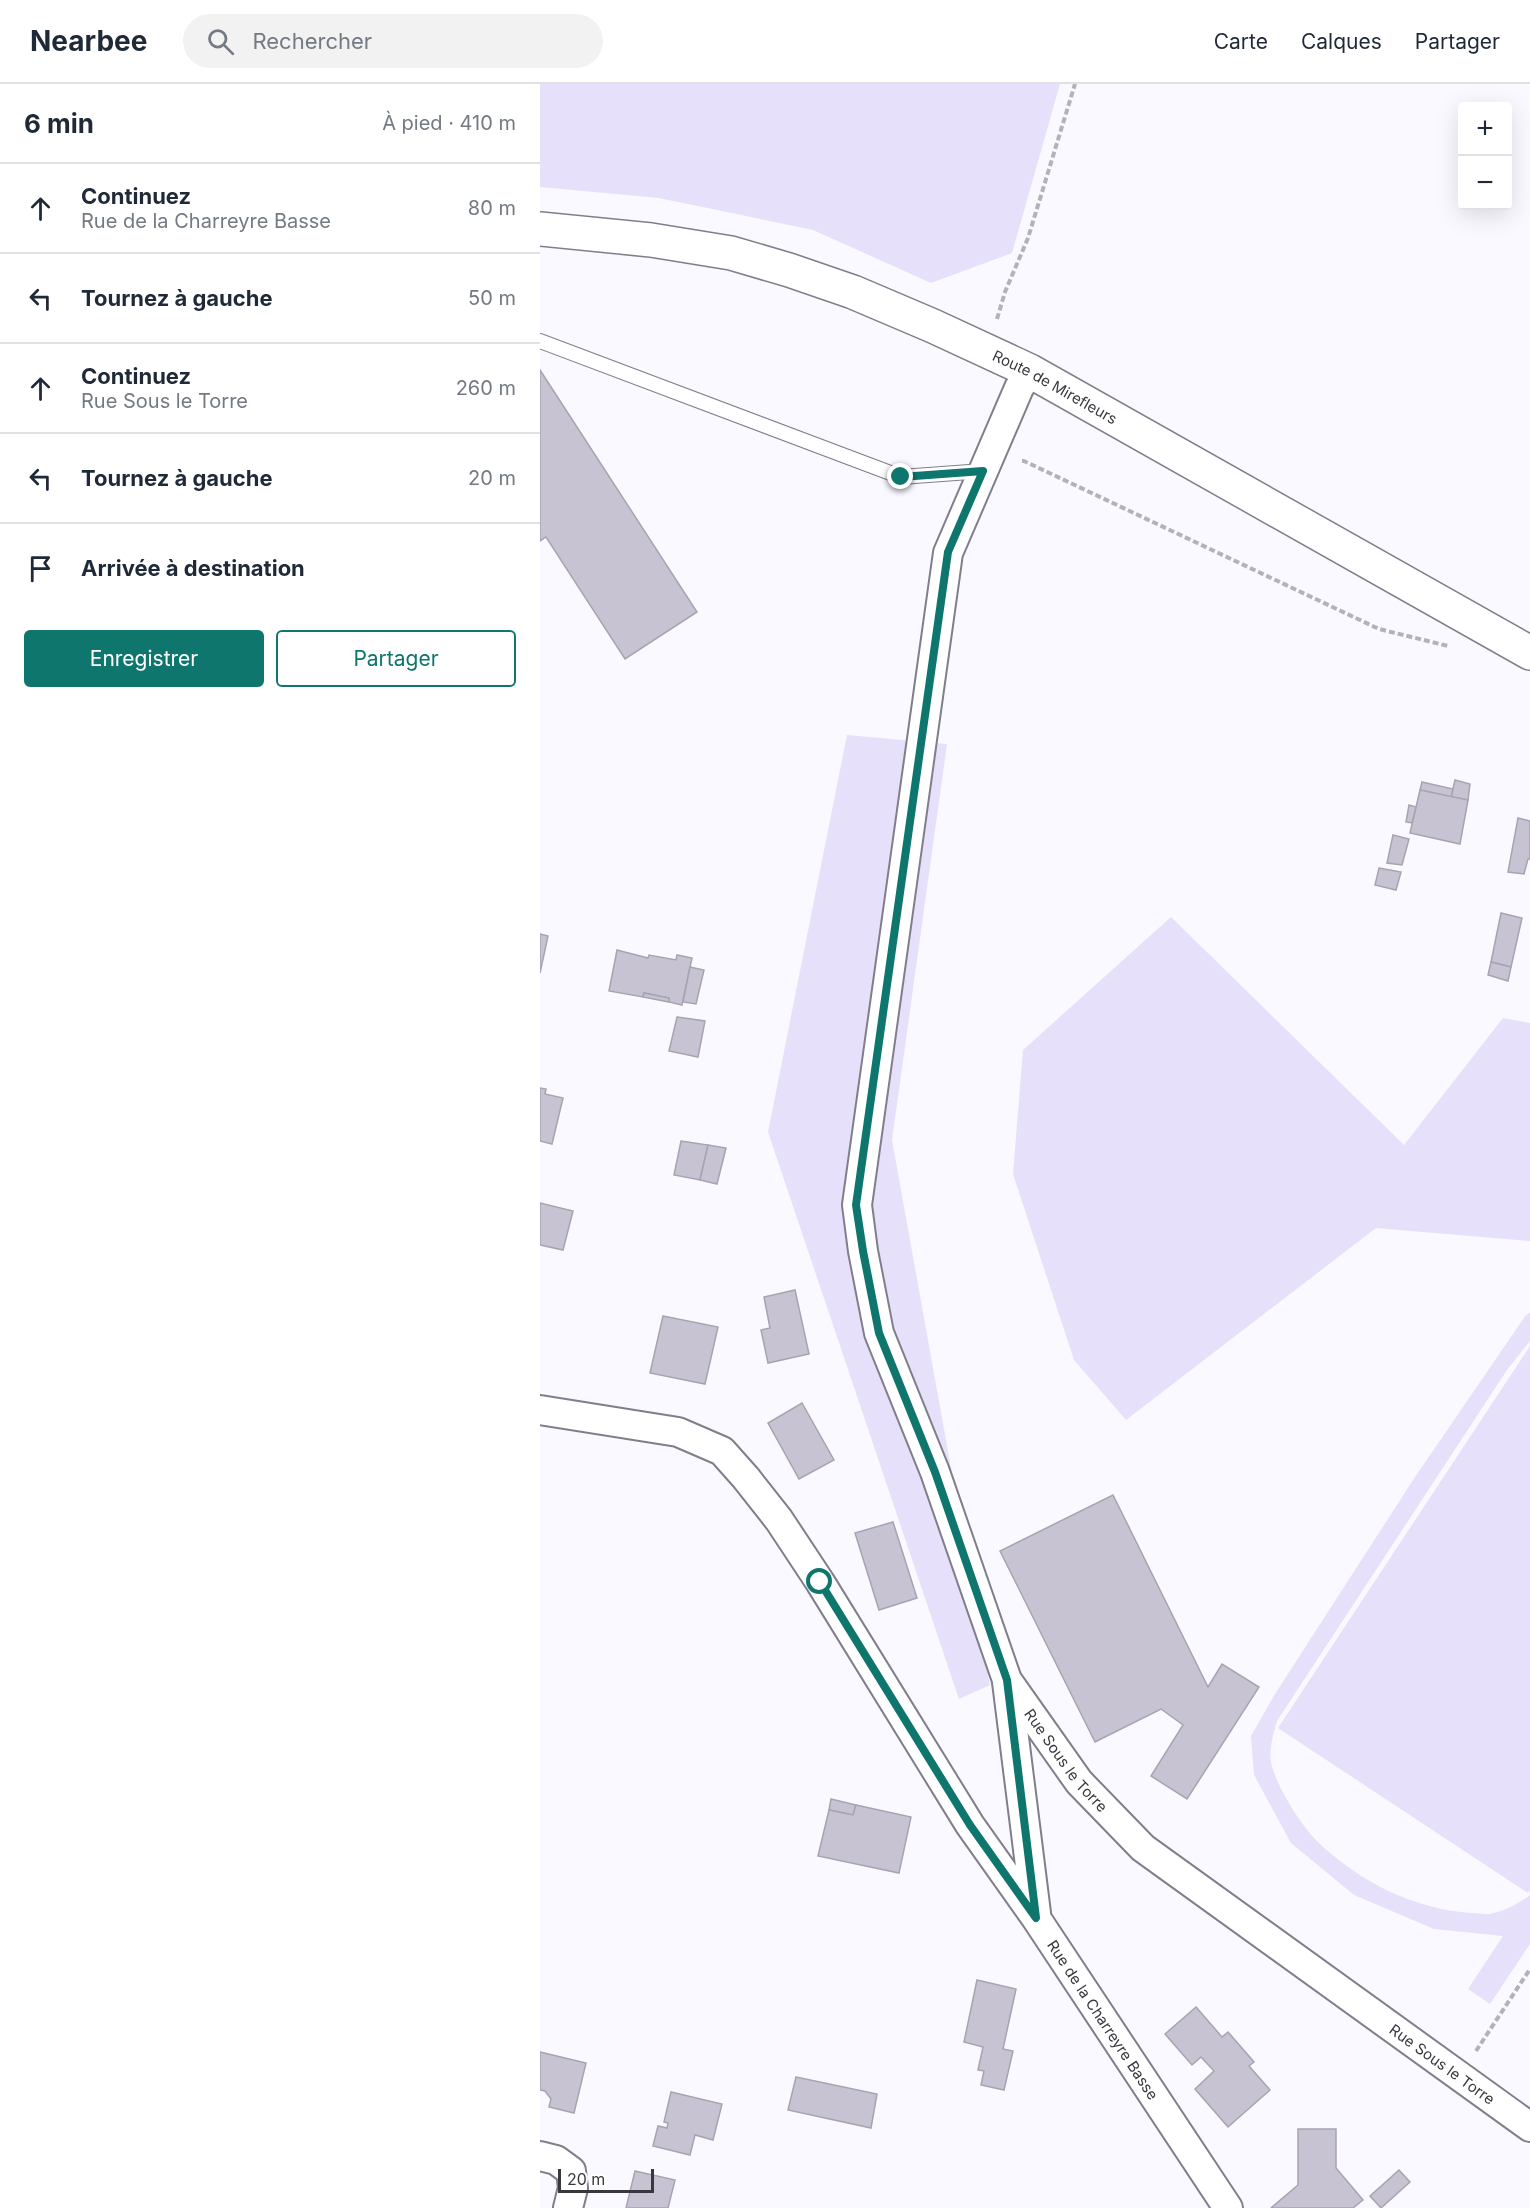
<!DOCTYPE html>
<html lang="fr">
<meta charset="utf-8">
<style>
body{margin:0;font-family:Inter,sans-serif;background:#f2f2f3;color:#1f2937}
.controls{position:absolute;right:18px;top:18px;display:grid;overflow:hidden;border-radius:6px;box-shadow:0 6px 24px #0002}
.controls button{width:54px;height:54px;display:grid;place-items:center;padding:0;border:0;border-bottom:2px solid #e0e1e3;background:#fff;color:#1f2937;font:30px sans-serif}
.scale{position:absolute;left:18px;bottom:15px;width:96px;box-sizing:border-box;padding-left:6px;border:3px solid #3a383e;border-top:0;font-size:16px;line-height:21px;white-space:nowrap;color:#3a383e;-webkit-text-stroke:4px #fff;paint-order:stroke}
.stop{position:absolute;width:18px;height:18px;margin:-14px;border:4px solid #0f766e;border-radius:50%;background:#fff}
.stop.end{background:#0f766e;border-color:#fff;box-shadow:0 2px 6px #0008}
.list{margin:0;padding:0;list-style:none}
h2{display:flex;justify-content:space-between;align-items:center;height:78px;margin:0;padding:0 24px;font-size:26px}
h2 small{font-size:20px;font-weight:400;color:#747a83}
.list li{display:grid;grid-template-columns:39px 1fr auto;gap:18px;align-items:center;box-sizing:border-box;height:90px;padding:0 24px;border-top:2px solid #e0e1e3}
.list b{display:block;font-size:22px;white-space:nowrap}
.list p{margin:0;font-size:20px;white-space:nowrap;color:#747a83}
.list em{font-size:20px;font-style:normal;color:#747a83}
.actions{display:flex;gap:12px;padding:18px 24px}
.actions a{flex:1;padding:14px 0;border:2px solid #0f766e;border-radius:6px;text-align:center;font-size:21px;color:#0f766e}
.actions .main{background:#0f766e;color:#fff}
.icon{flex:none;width:33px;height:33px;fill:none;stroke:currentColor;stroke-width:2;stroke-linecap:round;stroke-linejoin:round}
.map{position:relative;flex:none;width:990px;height:2124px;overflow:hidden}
header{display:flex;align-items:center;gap:36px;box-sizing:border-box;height:84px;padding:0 30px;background:#fff;border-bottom:2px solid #e0e1e3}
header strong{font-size:28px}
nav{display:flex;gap:33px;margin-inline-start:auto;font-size:21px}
.search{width:420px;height:54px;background:#f2f2f3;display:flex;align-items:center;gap:15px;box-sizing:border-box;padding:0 21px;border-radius:33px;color:#747a83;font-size:22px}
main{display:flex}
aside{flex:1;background:#fff}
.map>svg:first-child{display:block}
</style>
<header>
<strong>Nearbee</strong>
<div class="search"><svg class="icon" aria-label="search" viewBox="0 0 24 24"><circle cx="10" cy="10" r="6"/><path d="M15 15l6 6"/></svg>Rechercher</div>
<nav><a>Carte</a><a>Calques</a><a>Partager</a></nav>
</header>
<main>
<aside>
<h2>6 min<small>À pied · 410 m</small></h2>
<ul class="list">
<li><svg class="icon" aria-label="ahead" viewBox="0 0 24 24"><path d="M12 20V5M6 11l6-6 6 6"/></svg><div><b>Continuez</b><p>Rue de la Charreyre Basse</p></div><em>80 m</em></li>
<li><svg class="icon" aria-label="left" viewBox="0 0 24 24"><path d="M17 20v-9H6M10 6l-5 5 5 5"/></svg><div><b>Tournez à gauche</b></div><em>50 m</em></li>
<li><svg class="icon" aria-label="ahead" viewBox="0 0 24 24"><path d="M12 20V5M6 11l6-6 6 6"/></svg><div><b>Continuez</b><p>Rue Sous le Torre</p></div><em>260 m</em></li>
<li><svg class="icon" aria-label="left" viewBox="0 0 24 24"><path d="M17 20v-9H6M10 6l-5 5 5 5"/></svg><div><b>Tournez à gauche</b></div><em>20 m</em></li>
<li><svg class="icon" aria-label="arrive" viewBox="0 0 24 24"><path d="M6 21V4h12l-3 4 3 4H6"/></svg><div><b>Arrivée à destination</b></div></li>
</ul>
<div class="actions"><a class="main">Enregistrer</a><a>Partager</a></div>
</aside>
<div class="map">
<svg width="990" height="2124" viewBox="0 0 990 2124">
<rect width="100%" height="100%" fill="#faf9ff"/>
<!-- green -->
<g fill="#e6e0fa">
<path d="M0,0H520L472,169L391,199L273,146L119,114L0,103Z"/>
<path d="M307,651L407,660L352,1056L450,1601L419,1615L228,1048Z"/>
<path d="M631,833L864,1061L963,934L990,939V1157L836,1144L586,1336L534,1276L473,1090L483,966Z"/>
<path d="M990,1229V1257L967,1286L737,1637C733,1652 728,1666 732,1682C738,1705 762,1743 779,1759C820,1798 874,1825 931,1829C938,1829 947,1831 954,1829C968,1826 979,1819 990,1811V1860L950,1920L928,1905L963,1852L894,1845L814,1811L751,1759L714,1691L711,1652L735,1610L875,1393L986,1231Z"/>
<path d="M990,1262V1806L988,1809L738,1644Z"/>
</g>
<!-- building -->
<g fill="#c7c3d2" stroke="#a7a4b2" stroke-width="1.5">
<path d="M0,286L157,528L85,575L6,453L0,457Z"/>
<path d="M915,696L930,700L928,716L911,713Z"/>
<path d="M882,698L913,705L911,713L880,706Z"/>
<path d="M880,706L928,716L920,760L870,749Z"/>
<path d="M869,721L876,723L872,739L866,738Z"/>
<path d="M978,734L990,737V775H988L984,790L968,788Z"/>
<path d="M853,751L869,755L862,781L847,779Z"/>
<path d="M839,784L861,788L856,806L835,801Z"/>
<path d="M961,829L982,834L971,883L951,878Z"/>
<path d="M0,850L8,852L0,889Z"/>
<path d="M77,866L108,874L109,871L136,876L137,871L152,874L142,921L129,918V914L104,909L103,913L69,907Z"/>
<path d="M951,878L971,883L968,897L948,891Z"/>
<path d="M150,883L164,886L156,920L143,918Z"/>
<path d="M104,909L129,914V918L103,913Z"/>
<path d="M137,933L165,937L158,973L129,967Z"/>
<path d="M0,1004L6,1005L5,1010L23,1014L12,1060L0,1057Z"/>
<path d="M141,1057L168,1061L160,1096L134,1091Z"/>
<path d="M168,1061L186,1064L177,1100L160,1096Z"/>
<path d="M0,1119L33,1127L23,1166L0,1161Z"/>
<path d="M255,1206L269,1270L228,1279L221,1246L230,1244L224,1213Z"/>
<path d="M123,1232L178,1243L165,1300L110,1289Z"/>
<path d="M262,1319L294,1376L259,1395L228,1339Z"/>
<path d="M573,1411L668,1603L682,1580L719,1603L647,1715L611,1692L643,1641L621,1625L555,1658L460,1467Z"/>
<path d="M353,1438L377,1514L339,1526L315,1449Z"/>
<path d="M291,1715L316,1721L313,1731L289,1726Z"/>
<path d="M316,1721L371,1733L359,1789L278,1772L289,1726L313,1731Z"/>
<path d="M437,1896L476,1905L463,1965L473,1967L464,2006L441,2001L444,1987L438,1986L443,1963L424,1958Z"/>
<path d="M656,1923L682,1953L688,1948L714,1978L709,1982L730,2006L688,2043L655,2005L674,1987L661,1973L652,1981L625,1950Z"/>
<path d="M0,1968L46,1979L34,2029L9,2023L11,2015L5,2007L0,2006Z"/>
<path d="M256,1993L337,2010L331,2044L248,2026Z"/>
<path d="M131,2008L182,2020L173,2056L155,2051L150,2071L113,2062L118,2042L127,2044L128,2039L124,2038Z"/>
<path d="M758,2045H796V2084L823,2116L813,2124H731L758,2101Z"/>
<path d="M859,2086L870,2098L841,2124L830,2112Z"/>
<path d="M95,2087L135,2096L128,2124H86Z"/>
</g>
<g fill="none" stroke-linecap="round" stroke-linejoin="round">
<defs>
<path id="lane" d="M0,257L361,393L443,387"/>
<g id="street">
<path id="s1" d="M490,287L479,304L408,469L317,1121L323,1167L339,1249L395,1388L467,1596L539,1698L603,1764L990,2043"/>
<path id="s2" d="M0,1326L138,1348L182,1367L206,1394L239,1436L280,1498L430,1741L496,1834L688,2124"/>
<path d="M467,1598L496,1829"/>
<path d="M0,2072L16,2076L31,2087L33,2104L28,2124"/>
</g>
<g id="secondary">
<path id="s3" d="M0,145L111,156L191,169L249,186L313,208L393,242L490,287L990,569"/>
</g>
</defs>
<!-- lane casing -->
<use href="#lane" stroke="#817e8c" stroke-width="16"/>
<!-- street casing -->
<use href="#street" stroke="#817e8c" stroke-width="32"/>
<!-- secondary casing -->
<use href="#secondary" stroke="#817e8c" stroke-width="36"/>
<!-- path -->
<g stroke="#b4b2b8" stroke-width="4" stroke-dasharray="6 3" stroke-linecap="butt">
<path d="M457,235L465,208L488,154L535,0"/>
<path d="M482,377H484L839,545L908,562"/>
<path d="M936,1967L990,1885"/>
</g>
<!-- lane -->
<use href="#lane" stroke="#fff" stroke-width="14"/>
<!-- street -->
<use href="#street" stroke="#fff" stroke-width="28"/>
<!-- secondary -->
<use href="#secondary" stroke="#fff" stroke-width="33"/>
</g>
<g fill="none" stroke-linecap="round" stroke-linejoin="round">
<!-- route -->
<path stroke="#0f766e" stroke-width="8" d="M280,1498L430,1741L496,1834L467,1596L395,1388L339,1249L323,1167L316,1121L408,468L443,387L361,393"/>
</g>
<g text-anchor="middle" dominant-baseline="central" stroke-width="4.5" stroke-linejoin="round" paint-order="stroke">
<!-- street labels -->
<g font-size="15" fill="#3a383e" stroke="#fff">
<text stroke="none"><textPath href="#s3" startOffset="544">Route de Mirefleurs</textPath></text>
<text stroke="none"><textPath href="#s1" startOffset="1458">Rue Sous le Torre</textPath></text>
<text stroke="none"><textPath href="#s2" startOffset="873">Rue de la Charreyre Basse</textPath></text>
<text stroke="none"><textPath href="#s1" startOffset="1944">Rue Sous le Torre</textPath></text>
</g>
</g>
</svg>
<div class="controls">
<button>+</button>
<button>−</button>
</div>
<div class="scale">20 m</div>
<div class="stop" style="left:280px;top:1498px"></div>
<div class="stop end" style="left:361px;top:393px"></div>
</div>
</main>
